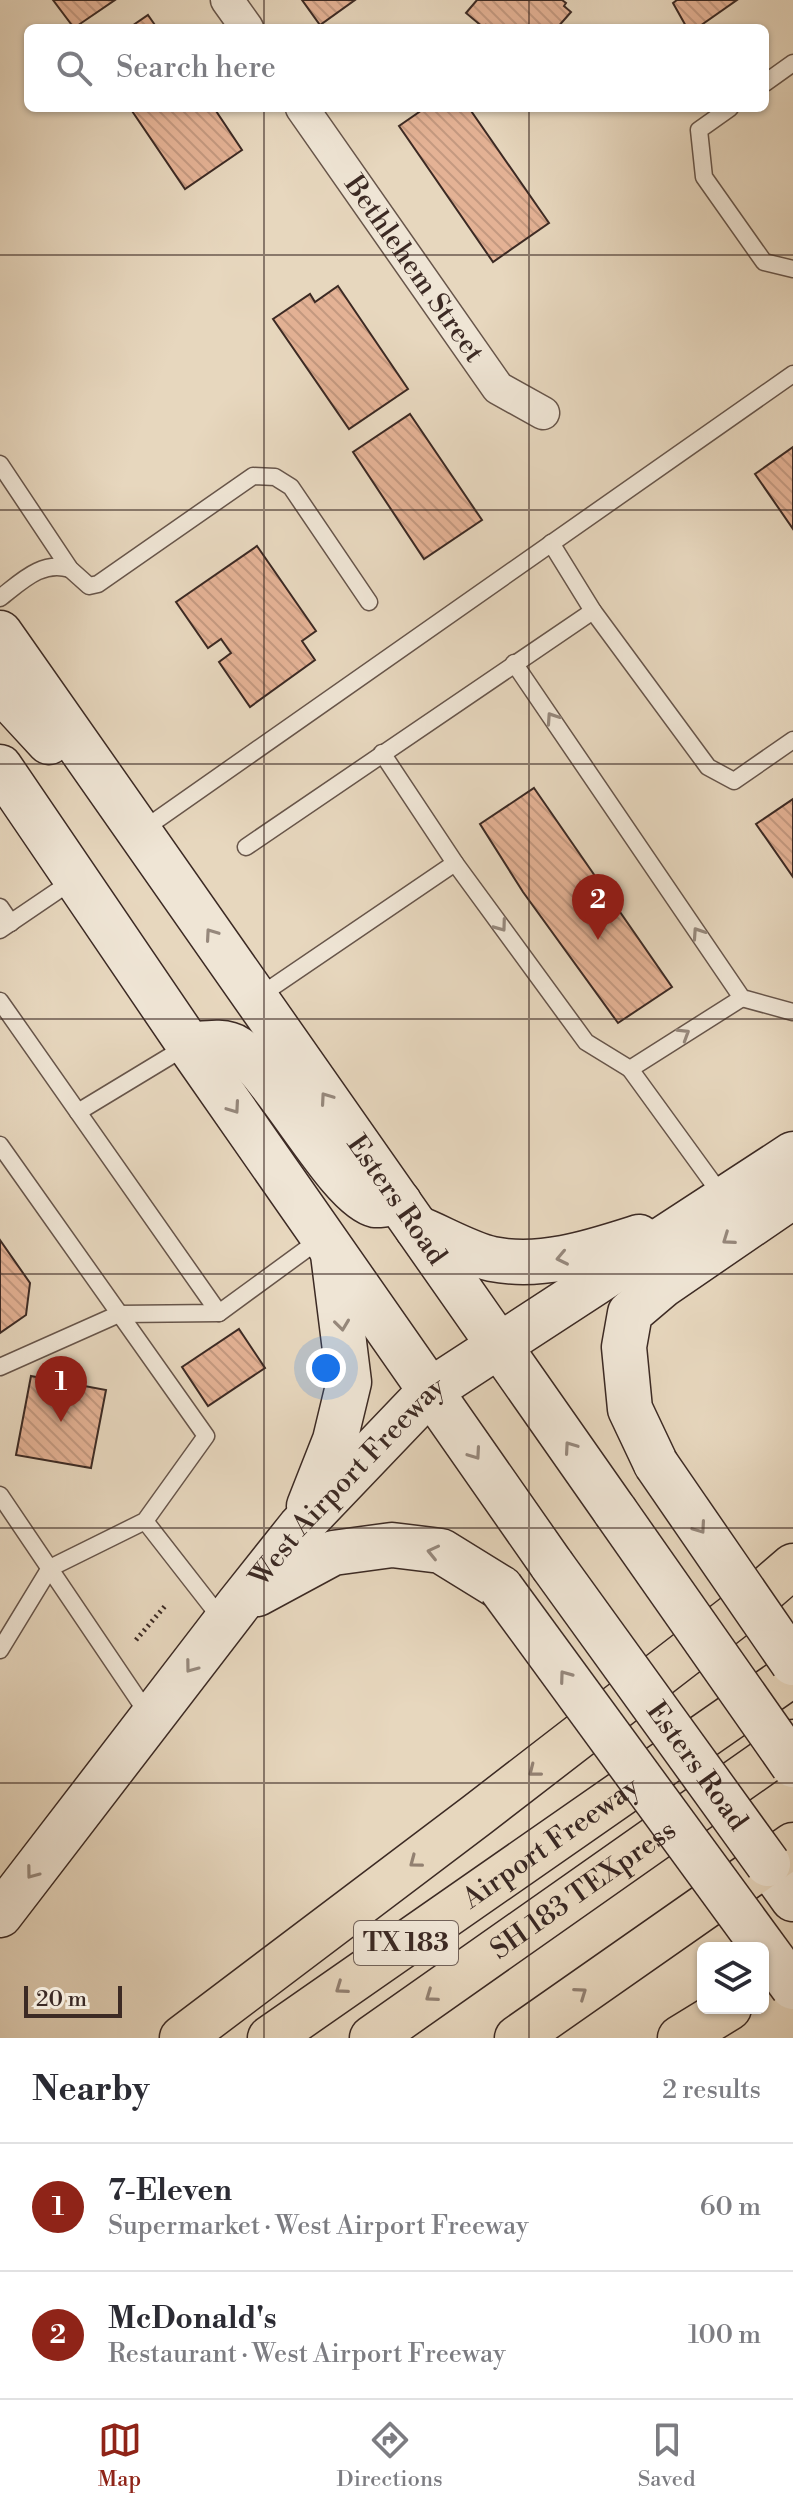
<!DOCTYPE html>
<meta charset="utf-8">
<style>
body{margin:0;font-family:"Libre Bodoni",serif;background:#f2f2f3;color:#2b2b33}
.controls{position:absolute;right:24px;bottom:24px;display:grid;overflow:hidden;border-radius:12px;box-shadow:0 2px 6px #0004}
.controls button{width:72px;height:72px;display:grid;place-items:center;padding:0;border:0;border-bottom:2px solid #e1e1e2;background:#fff;color:#2b2b33;font:40px sans-serif}
.scale{position:absolute;left:24px;bottom:20px;width:98px;box-sizing:border-box;padding-left:8px;border:4px solid #3c2a24;border-top:0;font-size:22px;line-height:28px;white-space:nowrap;color:#3c2a24;-webkit-text-stroke:6px #efe5d5;paint-order:stroke}
.you{position:absolute;left:326px;top:1368px;width:28px;height:28px;margin:-20px;border:6px solid #fff;border-radius:50%;background:#1a73e8;box-shadow:0 0 0 12px #1a73e833}
.badge{display:grid;place-items:center;width:52px;height:52px;border-radius:50%;background:#8f2418;color:#fff;font-size:26px;font-weight:700}
.pin{position:absolute;translate:-50% -66px;filter:drop-shadow(0 2px 4px #0008)}
.pin::after{content:'';position:absolute;top:42px;width:28px;height:24px;background:inherit;clip-path:polygon(0 0,100% 0,50% 100%)}
.list{margin:0;padding:0;list-style:none}
h2{display:flex;justify-content:space-between;align-items:center;height:104px;margin:0;padding:0 32px;font-size:34px}
h2 small{font-size:26px;font-weight:400;color:#7c7c81}
.list li{display:grid;grid-template-columns:52px 1fr auto;gap:24px;align-items:center;box-sizing:border-box;height:128px;padding:0 32px;border-top:2px solid #e1e1e2}
.list b{display:block;font-size:30px;white-space:nowrap}
.list p{margin:0;font-size:26px;white-space:nowrap;color:#7c7c81}
.list em{font-size:26px;font-style:normal;color:#7c7c81}
.icon{flex:none;width:44px;height:44px;fill:none;stroke:currentColor;stroke-width:2;stroke-linecap:round;stroke-linejoin:round}
.map{position:relative;flex:none;width:793px;height:2038px;overflow:hidden}
.search{position:absolute;background:#fff;box-shadow:0 2px 6px #0004;left:24px;right:24px;top:24px;height:88px;display:flex;align-items:center;gap:20px;box-sizing:border-box;padding:0 28px;border-radius:12px;color:#7c7c81;font-size:30px}
.sheet{height:360px;background:#fff}
nav{display:flex;justify-content:space-around;align-items:center;box-sizing:border-box;height:112px;border-top:2px solid #e1e1e2;background:#fff;font-size:22px;color:#7c7c81}
nav a{display:grid;justify-items:center;gap:4px}
nav .on{color:#8f2418}
.map>svg:first-child{display:block}
</style>
<div class="map">
<svg width="793" height="2038" viewBox="0 0 793 2038">
<defs>
<pattern id="building-back-hatch" width="6" height="6" patternUnits="userSpaceOnUse" patternTransform="scale(2)"><rect width="6" height="6" fill="#e4b295"/><path d="M-1 5l2 2M0 0l6 6M5-1l2 2" fill="none" stroke="#c49980"/></pattern>
</defs>
<rect width="100%" height="100%" fill="#e7d7be"/>
<filter id="stains"><feTurbulence type="fractalNoise" baseFrequency=".0025" numOctaves="4"/><feColorMatrix values="0 0 0 0 .2 0 0 0 0 .09 0 0 0 0 .02 0 0 0 .5 -.17"/></filter>
<radialGradient id="worn" r=".72"><stop offset=".6" stop-color="#630" stop-opacity="0"/><stop offset="1" stop-color="#630" stop-opacity=".3"/></radialGradient>
<!-- building -->
<g fill="url(#building-back-hatch)" stroke="#3c2a24" stroke-width="2">
<path d="M53,0H115L74,28Z"/>
<path d="M302,0H355L320,25Z"/>
<path d="M477,0H562L566,3L564,6L571,12L557,28H489L486,25L484,28L466,13Z"/>
<path d="M677,0H737L697,28H687L673,3Z"/>
<path d="M148,15L157,28H129Z"/>
<path d="M130,108H214L242,150L185,189Z"/>
<path d="M425,108H469L549,223L493,262L399,126Z"/>
<path d="M338,286L408,389L349,429L273,319L310,294L315,302Z"/>
<path d="M410,414L482,520L424,559L353,452Z"/>
<path d="M793,447V529L755,474Z"/>
<path d="M257,546L316,631L302,641L315,660L250,707L219,662L231,653L221,639L208,648L176,602Z"/>
<path d="M534,788L672,987L618,1023L523,892L480,824Z"/>
<path d="M793,799V877L756,824Z"/>
<path d="M0,1240L30,1283L26,1315L0,1333Z"/>
<path d="M239,1329L265,1368L208,1406L182,1367Z"/>
<path d="M31,1376L106,1390L91,1468L16,1455Z"/>
</g>
<g fill="none" stroke-linecap="round" stroke-linejoin="round">
<defs>
<g id="service">
<path d="M765,83L793,63"/>
<path d="M730,108L699,130L704,177L764,262L793,269"/>
<path d="M0,464L70,569L89,586L98,584L253,476L275,477L291,487L369,602"/>
<path d="M551,543L593,611L708,767L734,781L793,740"/>
<path d="M0,598C22,581 42,560 70,569"/>
<path d="M514,663L742,998L793,1012"/>
<path d="M382,753L455,863L586,1042L630,1069L742,998"/>
<path d="M141,831L793,374"/>
<path d="M246,847L593,611"/>
<path d="M0,907L11,923"/>
<path d="M0,930L75,879"/>
<path d="M258,997L455,863"/>
<path d="M0,1001L219,1313"/>
<path d="M630,1069L723,1197"/>
<path d="M78,1112L187,1046"/>
<path d="M0,1145L206,1436L145,1521L50,1568L0,1650"/>
<path d="M0,1367L119,1314L219,1313L323,1237"/>
<path d="M0,1495L150,1717"/>
<path d="M145,1521L223,1621"/>
</g>
<g id="minor">
<path d="M227,0L247,28"/>
<path id="s1" d="M302,108L498,388L543,413"/>
</g>
<g id="secondary">
<path id="s2" d="M0,633L615,1511"/>
<path d="M0,689L49,742"/>
<path d="M0,767L189,1045L552,1565"/>
<path d="M189,1045C203,1044 224,1039 237,1048C276,1074 339,1197 375,1205C381,1206 392,1203 399,1202"/>
<path d="M417,1228C440,1237 469,1254 492,1259C542,1269 592,1252 639,1237"/>
<path d="M656,1464L630,1409L624,1347L630,1313L663,1285L793,1196"/>
<path d="M309,1506L335,1440L349,1382L333,1254"/>
<path d="M257,1594L333,1553L392,1545L441,1551L501,1588"/>
<path d="M768,1864L793,1899"/>
<path id="s3" d="M0,1915L238,1605L300,1527L431,1390L793,1154"/>
</g>
<g id="motorway">
<path d="M182,2038L477,1815L740,1612L793,1566"/>
<path id="s4" d="M270,2038L793,1674"/>
<path id="s5" d="M372,2038L793,1742"/>
<path d="M517,2038L793,1845"/>
<path d="M680,2038L729,2008"/>
</g>
</defs>
<!-- service casing -->
<use href="#service" stroke="#67554a" stroke-width="19"/>
<!-- minor casing -->
<use href="#minor" stroke="#67554a" stroke-width="35"/>
<!-- secondary casing -->
<use href="#secondary" stroke="#3c2a24" stroke-width="47"/>
<!-- motorway casing -->
<use href="#motorway" stroke="#3c2a24" stroke-width="47"/>
<!-- path -->
<path stroke="#3c2a24" stroke-width="5" stroke-dasharray="2 4" stroke-linecap="butt" d="M136,1640L165,1606"/>
<!-- service -->
<use href="#service" stroke="#efe5d5" stroke-width="16"/>
<!-- minor -->
<use href="#minor" stroke="#efe5d5" stroke-width="32"/>
<!-- secondary -->
<use href="#secondary" stroke="#efe5d5" stroke-width="44"/>
<!-- motorway -->
<use href="#motorway" stroke="#e7d7be" stroke-width="44"/>
<defs>
<g id="secondary-bridge">
<path d="M656,1464L793,1663"/>
<path d="M615,1511L793,1765"/>
<path id="s6" d="M552,1565L768,1864"/>
<path d="M501,1588L793,1987"/>
</g>
</defs>
<!-- secondary-bridge casing -->
<use href="#secondary-bridge" stroke="#3c2a24" stroke-width="47" stroke-linecap="butt"/>
<!-- secondary-bridge -->
<use href="#secondary-bridge" stroke="#efe5d5" stroke-width="44"/>
</g>
<!-- one-way arrows -->
<defs><path id="oneway-chevron" d="M-2-3.5L2.5 0L-2 3.5" fill="none" stroke-width="1.6" stroke-linecap="round" stroke-linejoin="round" transform="scale(2)"/></defs>
<g stroke="#96887c">
<use href="#oneway-chevron" transform="translate(552 718) rotate(-124)"/>
<use href="#oneway-chevron" transform="translate(501 926) rotate(54)"/>
<use href="#oneway-chevron" transform="translate(698 933) rotate(-124)"/>
<use href="#oneway-chevron" transform="translate(211 934) rotate(-125)"/>
<use href="#oneway-chevron" transform="translate(684 1034) rotate(-32)"/>
<use href="#oneway-chevron" transform="translate(326 1098) rotate(-125)"/>
<use href="#oneway-chevron" transform="translate(234 1108) rotate(55)"/>
<use href="#oneway-chevron" transform="translate(728 1239) rotate(145)"/>
<use href="#oneway-chevron" transform="translate(562 1258) rotate(168)"/>
<use href="#oneway-chevron" transform="translate(342 1325) rotate(83)"/>
<use href="#oneway-chevron" transform="translate(570 1447) rotate(-125)"/>
<use href="#oneway-chevron" transform="translate(475 1454) rotate(55)"/>
<use href="#oneway-chevron" transform="translate(700 1528) rotate(55)"/>
<use href="#oneway-chevron" transform="translate(433 1552) rotate(-167)"/>
<use href="#oneway-chevron" transform="translate(191 1667) rotate(127)"/>
<use href="#oneway-chevron" transform="translate(565 1676) rotate(-126)"/>
<use href="#oneway-chevron" transform="translate(32 1873) rotate(127)"/>
</g>
<g stroke="#928071">
<use href="#oneway-chevron" transform="translate(534 1771) rotate(142)"/>
<use href="#oneway-chevron" transform="translate(415 1862) rotate(143)"/>
<use href="#oneway-chevron" transform="translate(341 1988) rotate(145)"/>
<use href="#oneway-chevron" transform="translate(581 1993) rotate(-35)"/>
<use href="#oneway-chevron" transform="translate(431 1996) rotate(145)"/>
</g>
<!-- grid -->
<path fill="none" stroke="#3c2a24" stroke-width="2" stroke-opacity="0.55" d="M264,0V28M529,0V28M264,108V2038M529,108V2038M0,255H793M0,510H793M0,764H793M0,1019H793M0,1274H793M0,1528H793M0,1783H793"/>
<g text-anchor="middle" dominant-baseline="central" stroke-width="6" stroke-linejoin="round" paint-order="stroke">
<!-- shield labels -->
<rect fill="#efe5d5" stroke="#726259" stroke-width="2" x="354" y="1921" width="104" height="44" rx="6"/>
<g font-size="26" font-weight="bold" fill="#3c2a24">
<text x="406" y="1943">TX 183</text>
</g>
<!-- street labels -->
<g font-size="28" fill="#3c2a24" stroke="#efe5d5">
<text stroke="none"><textPath href="#s1" startOffset="196">Bethlehem Street</textPath></text>
<text stroke="none"><textPath href="#s2" startOffset="692">Esters Road</textPath></text>
<text stroke="none"><textPath href="#s3" startOffset="556">West Airport Freeway</textPath></text>
<text stroke="none"><textPath href="#s6" startOffset="248">Esters Road</textPath></text>
<text stroke="none"><textPath href="#s4" startOffset="342">Airport Freeway</textPath></text>
<text stroke="none"><textPath href="#s5" startOffset="258">SH 183 TEXpress</textPath></text>
</g>
</g>
<rect width="100%" height="100%" filter="url(#stains)"/>
<rect width="100%" height="100%" fill="url(#worn)"/>
</svg>
<div class="controls">
<button><svg class="icon" aria-label="layers" viewBox="0 0 24 24"><path d="M12 4l9 5-9 5-9-5zM3 14l9 5 9-5"/></svg></button>
</div>
<div class="scale">20 m</div>
<div class="you"></div>
<div class="pin badge" style="left:61px;top:1422px">1</div>
<div class="pin badge" style="left:598px;top:940px">2</div>
<div class="search"><svg class="icon" aria-label="search" viewBox="0 0 24 24"><circle cx="10" cy="10" r="6"/><path d="M15 15l6 6"/></svg>Search here</div>
</div>
<section class="sheet">
<h2>Nearby<small>2 results</small></h2>
<ul class="list">
<li><span class="badge">1</span><div><b>7-Eleven</b><p>Supermarket · West Airport Freeway</p></div><em>60 m</em></li>
<li><span class="badge">2</span><div><b>McDonald's</b><p>Restaurant · West Airport Freeway</p></div><em>100 m</em></li>
</ul>
</section>
<nav>
<a class="on"><svg class="icon" aria-label="map" viewBox="0 0 24 24"><path d="M3 6l6-2 6 2 6-2v14l-6 2-6-2-6 2zM9 4v14M15 6v14"/></svg>Map</a>
<a><svg class="icon" aria-label="directions" viewBox="0 0 24 24"><path d="M12 3l9 9-9 9-9-9zM9 14v-3h6M13 9l2 2-2 2"/></svg>Directions</a>
<a><svg class="icon" aria-label="saved" viewBox="0 0 24 24"><path d="M7 4h10v16l-5-4-5 4z"/></svg>Saved</a>
</nav>
